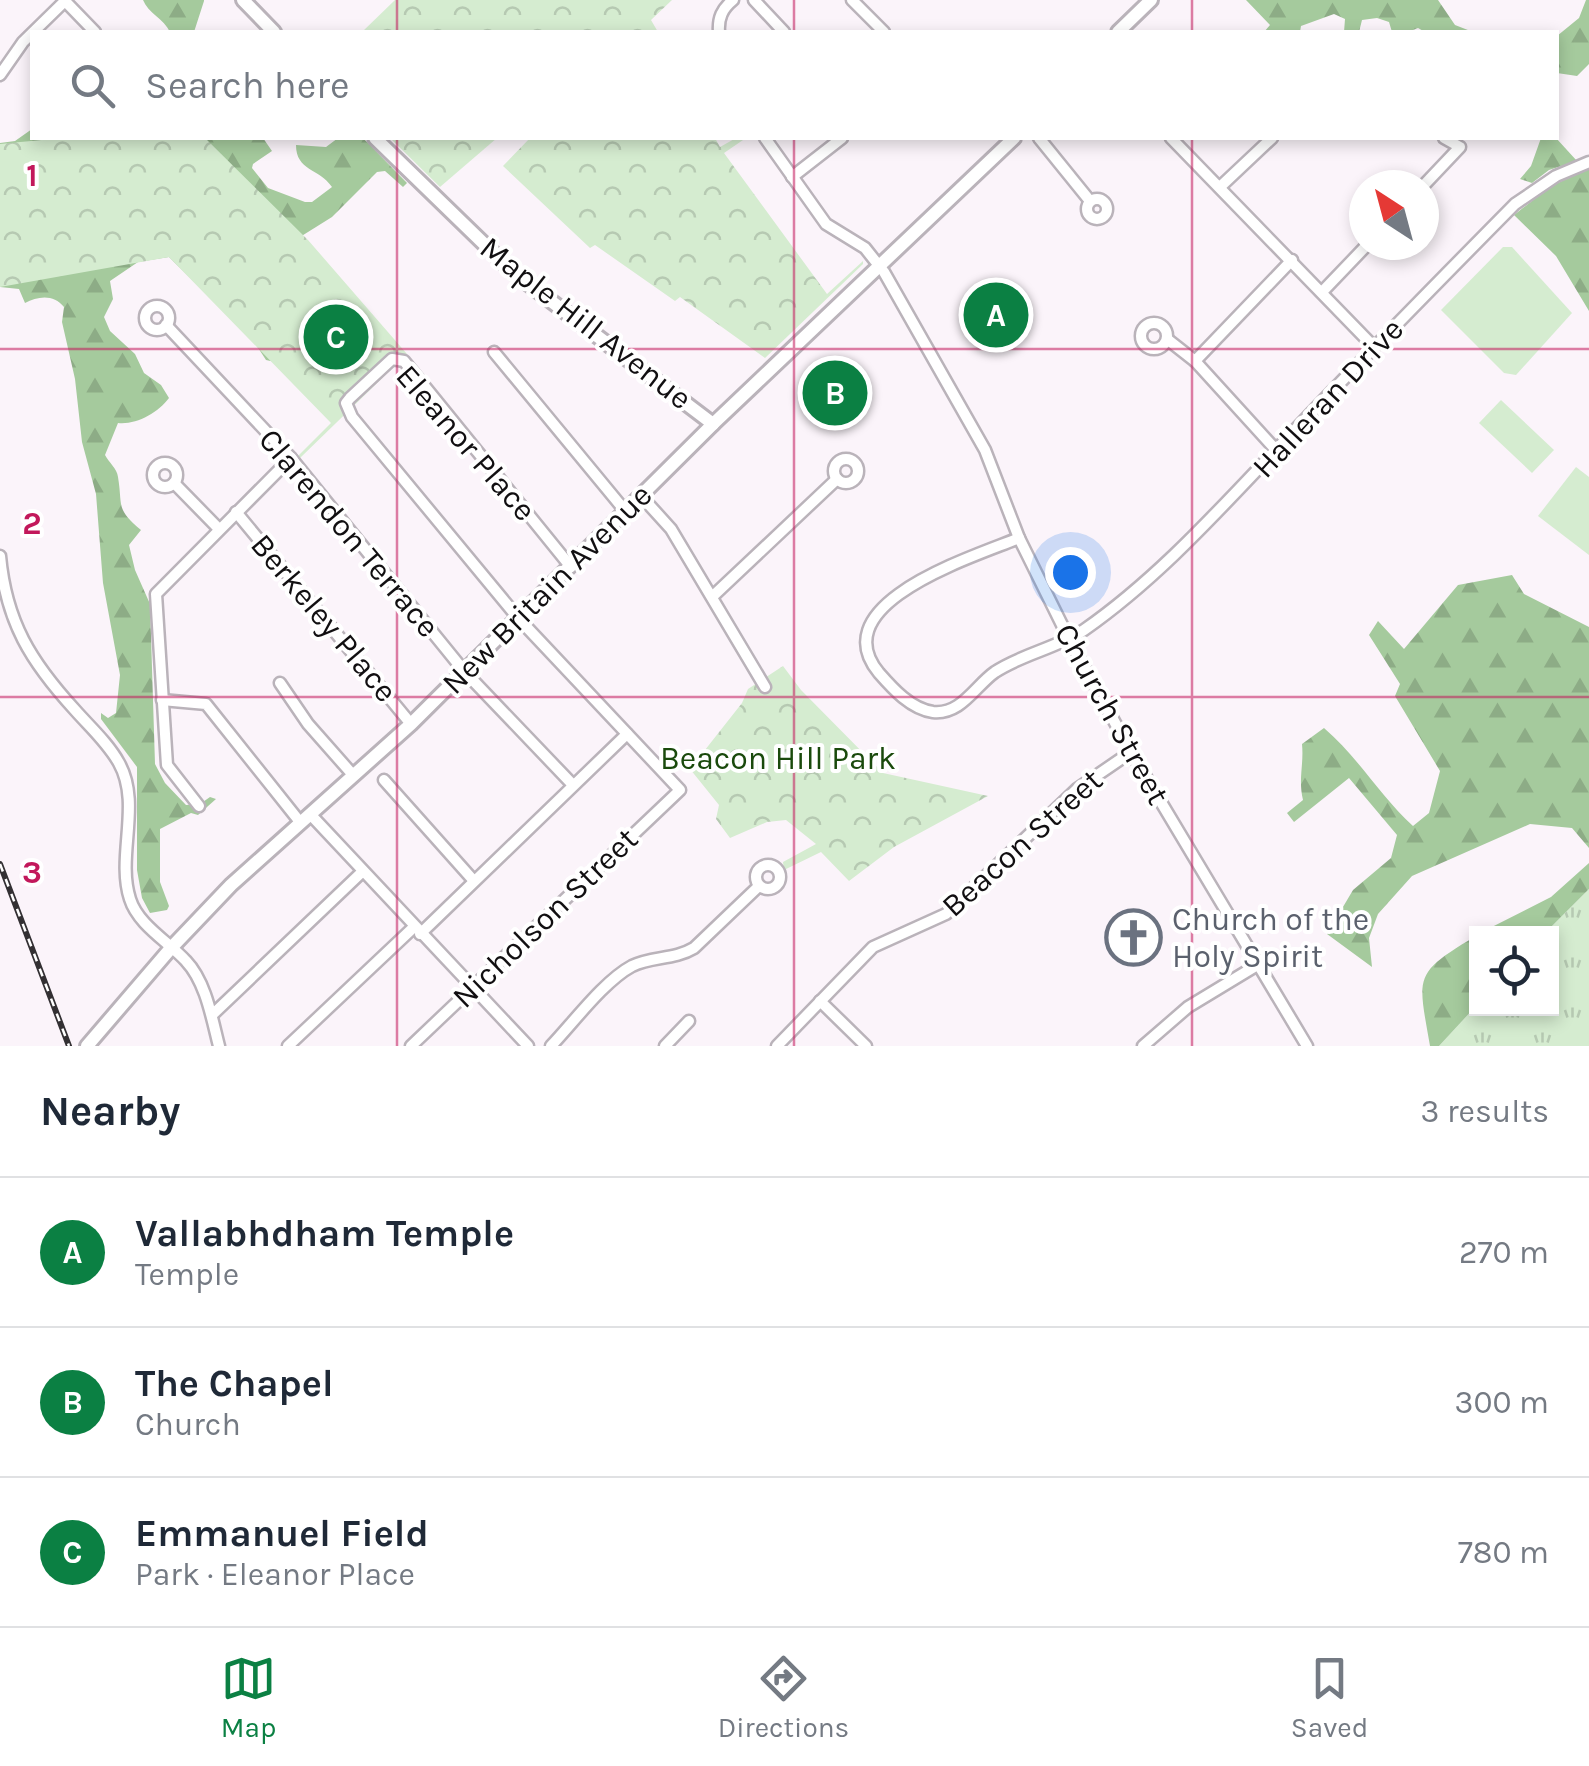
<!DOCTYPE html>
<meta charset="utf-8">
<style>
body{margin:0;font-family:Karla,sans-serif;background:#f2f2f3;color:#1f2937}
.controls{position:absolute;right:30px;bottom:30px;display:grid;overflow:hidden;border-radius:0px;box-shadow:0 5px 15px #0003}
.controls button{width:90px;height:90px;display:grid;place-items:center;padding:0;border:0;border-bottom:2px solid #e0e1e3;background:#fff;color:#1f2937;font:50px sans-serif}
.compass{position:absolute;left:1349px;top:170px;width:90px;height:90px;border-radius:50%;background:#fff;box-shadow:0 5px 15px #0003;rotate:324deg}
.you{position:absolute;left:1070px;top:572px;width:35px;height:35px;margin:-25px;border:8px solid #fff;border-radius:50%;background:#1a73e8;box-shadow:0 0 0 15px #1a73e833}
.badge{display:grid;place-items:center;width:65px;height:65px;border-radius:50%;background:#0b8043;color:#fff;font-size:32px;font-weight:700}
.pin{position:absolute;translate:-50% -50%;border:5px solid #fff;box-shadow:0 2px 10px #0006}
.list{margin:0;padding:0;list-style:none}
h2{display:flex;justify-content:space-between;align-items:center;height:130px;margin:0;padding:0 40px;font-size:42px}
h2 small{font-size:32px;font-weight:400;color:#747a83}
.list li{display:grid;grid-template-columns:65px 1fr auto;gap:30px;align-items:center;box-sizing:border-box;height:150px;padding:0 40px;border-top:2px solid #e0e1e3}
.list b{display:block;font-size:38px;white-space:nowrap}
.list p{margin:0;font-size:32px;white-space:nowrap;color:#747a83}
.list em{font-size:32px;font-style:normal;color:#747a83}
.icon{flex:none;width:55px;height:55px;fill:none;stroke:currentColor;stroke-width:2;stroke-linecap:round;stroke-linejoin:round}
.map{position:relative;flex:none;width:1589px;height:1046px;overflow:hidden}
.search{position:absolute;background:#fff;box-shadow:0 5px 15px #0003;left:30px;right:30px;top:30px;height:110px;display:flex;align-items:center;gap:25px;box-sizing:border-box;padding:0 35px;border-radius:0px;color:#747a83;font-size:38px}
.sheet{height:580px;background:#fff}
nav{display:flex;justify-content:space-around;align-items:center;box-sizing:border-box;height:140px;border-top:2px solid #e0e1e3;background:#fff;font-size:28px;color:#747a83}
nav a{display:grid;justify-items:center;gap:5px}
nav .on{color:#0b8043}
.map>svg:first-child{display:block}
</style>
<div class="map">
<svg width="1589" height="1046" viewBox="0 0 1589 1046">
<defs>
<pattern id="grass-tufts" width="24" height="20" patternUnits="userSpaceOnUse" patternTransform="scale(2.5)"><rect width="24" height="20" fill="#d5ecd0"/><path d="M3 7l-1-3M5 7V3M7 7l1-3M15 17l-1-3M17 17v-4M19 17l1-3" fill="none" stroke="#b6c9b2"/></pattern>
<pattern id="forest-firs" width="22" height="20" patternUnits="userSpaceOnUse" patternTransform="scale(2.5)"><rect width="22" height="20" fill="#a5ca9d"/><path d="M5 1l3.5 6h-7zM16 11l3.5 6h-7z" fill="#8dac86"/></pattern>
<pattern id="park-crowns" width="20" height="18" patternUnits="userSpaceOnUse" patternTransform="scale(2.5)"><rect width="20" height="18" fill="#d5ecd0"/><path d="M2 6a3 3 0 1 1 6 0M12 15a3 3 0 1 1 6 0" fill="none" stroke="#b6c9b2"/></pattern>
</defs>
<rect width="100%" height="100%" fill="#fbf4fa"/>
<!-- grass -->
<path fill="url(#grass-tufts)" d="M1589,889V1046H1439L1476,1006L1552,1008V934L1545,933Z"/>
<!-- forest -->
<g fill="url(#forest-firs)">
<path d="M143,0H204V1L194,32H170C164,19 148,13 143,0Z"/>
<path d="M1246,0H1438L1455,25L1473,32H1425L1418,28L1408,32H1392L1389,22L1377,18L1362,20L1359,32H1344L1345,19L1334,14L1301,26L1300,32H1264L1270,25Z"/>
<path d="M1586,0H1589V64L1577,76L1557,73V36L1579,18Z"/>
<path d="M32,129V138H263L272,151L253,164L252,168L268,188L305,202H312L332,187C319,168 296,171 296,145L326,147L338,138H363L407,183L403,187L385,171L377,172L332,217L300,237L275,362L266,360L253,340L169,257L138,262L110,281L113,299L104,317L110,331L135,354L144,373L161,385L169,398C158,413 136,425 118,423L105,455C109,463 117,468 118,477C123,507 115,508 141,530L129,545L135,570L150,604L155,764L165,783L186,805L200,804L210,797L216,799L198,815L191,813L160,829V882L169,906L167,910L150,913L142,898L137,870V767L101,719V713L108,718L116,713L120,675L103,583L96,494L82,442L75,379L62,322L64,307C54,294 38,296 25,303L19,289L0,287V143L15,141Z"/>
<path d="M1541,138H1556L1577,161L1549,170L1532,183L1520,179L1531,166Z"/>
<path d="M1589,169V311L1556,256L1514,215L1551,186Z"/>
<path d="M1512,575L1524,594L1589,627V848L1572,828L1530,824L1412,876L1378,914L1369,938L1372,967L1327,934L1353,890L1391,858L1397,835L1349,778L1294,822L1287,813L1303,800C1298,779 1304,765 1302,744L1324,728C1358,757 1381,797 1413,826L1429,813L1440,771L1395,696L1400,684L1369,635L1378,621L1404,649L1458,585Z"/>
<path d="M1589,863V889L1545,933H1480L1551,897Z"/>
<path d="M1476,936V1006L1439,1046H1430C1418,976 1412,974 1476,936Z"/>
</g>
<!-- park -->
<g fill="url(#park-crowns)">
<path d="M395,0H672L651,20L658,32H362Z"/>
<path d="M62,138H205L308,240L407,354L300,458L298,456L331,423L169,257L0,287V144Z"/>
<path d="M390,138H497L440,187Z"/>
<path d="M530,138H715L720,147L736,138H746L724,153L827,294L863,261V264L765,358L680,297L675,301L595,245L590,248L503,166Z"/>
<path d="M783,666L801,690L883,773L988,796L894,847L849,881L821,852L784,870L783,862L816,844L786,820L767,822L730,838L716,819L719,805L690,769L742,703L748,689Z"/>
</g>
<!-- garden -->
<g fill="#d5ecd0">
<path d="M1503,247H1512L1572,313L1516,375L1504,373L1441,310Z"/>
<path d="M1501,400L1554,450L1532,473L1479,423Z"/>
<path d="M1576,467L1589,477V555L1538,516Z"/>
</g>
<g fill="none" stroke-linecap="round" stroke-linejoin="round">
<defs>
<g id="minor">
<path d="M754,0L784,32"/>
<path d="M852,0L884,32"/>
<path d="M65,1L95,32"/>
<path d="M719,32C718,18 722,9 733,0"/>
<path d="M0,75L23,42L66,0"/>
<path d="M765,138L826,224L865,248L884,272L985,450L1019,538L1068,637L1131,752L1307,1046"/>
<path d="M1039,138L1090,201"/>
<path d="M1171,138L1374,347"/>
<path d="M792,177L842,138"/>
<path d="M1424,185L1460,147L1444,138"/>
<path d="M1221,186L1272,138"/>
<circle cx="1097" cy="209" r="10"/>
<path d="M1322,292L1367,245"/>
<circle cx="157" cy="318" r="12"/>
<circle cx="1154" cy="336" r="13"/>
<path d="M166,325L291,458L464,671L573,785"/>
<path d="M1167,339L1195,361L1276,450"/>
<path d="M494,352L626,512"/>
<path d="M1195,361L1292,260"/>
<circle cx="846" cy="471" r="12"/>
<circle cx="165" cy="475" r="12"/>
<path d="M174,483L219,529"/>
<path d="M642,497L671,529L765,687"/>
<path d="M236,512L411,724"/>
<path d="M1019,538C976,556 821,603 879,673C893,689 911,709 933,712C961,715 975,686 995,672C1022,654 1057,648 1084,630C1157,579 1216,513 1277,449C1355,366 1435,285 1515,204L1556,176L1589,162"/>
<path d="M0,556C6,622 31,662 75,710C90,727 108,743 119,763C142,804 116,856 130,899C138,925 169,942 186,961C206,982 212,1019 219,1046"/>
<path d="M713,596L837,479"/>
<path d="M280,683L308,724L353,775"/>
<path d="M162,700L206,704L300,822"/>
<path d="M384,780L474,881"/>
<path d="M199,806L167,765L156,594L291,458"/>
<path d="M310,814L528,1046"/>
<circle cx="768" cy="877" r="12"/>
<path d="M420,934L627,734"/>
<path d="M820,1001L866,1046"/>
<path d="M212,1015L362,872"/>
<path d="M288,1046L414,927"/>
<path d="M411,1046L680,790L519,619L352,417L346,403L350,398L392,359L404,361L571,567"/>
<path d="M551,1046C573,1023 604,981 632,966C652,956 674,960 694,948L759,886"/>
<path d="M665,1046L689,1021"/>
<path d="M777,1046L873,947L946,914L1077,789L1131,752"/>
<path d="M1143,1046L1188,1007L1259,964"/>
</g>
<g id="major">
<path d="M243,0L274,32"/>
<path d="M1118,32L1151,0"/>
<path d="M375,138L514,273L713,424"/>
<path d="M87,1046L171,948L231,885L411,724L713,424L1014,138"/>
</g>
</defs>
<!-- minor casing -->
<use href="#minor" stroke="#bab3ba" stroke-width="15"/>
<!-- major casing -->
<use href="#major" stroke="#bab3ba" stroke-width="18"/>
<!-- minor -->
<use href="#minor" stroke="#fff" stroke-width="10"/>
<!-- major -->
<use href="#major" stroke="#fff" stroke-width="12"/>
<defs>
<path id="rail" d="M0,864L69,1046"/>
</defs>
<!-- rail casing -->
<use href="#rail" stroke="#333033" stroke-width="6"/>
<!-- rail -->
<use href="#rail" stroke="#fff" stroke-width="2.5" stroke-dasharray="8" stroke-linecap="butt"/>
</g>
<!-- grid -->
<path fill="none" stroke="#c2185b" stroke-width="2.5" stroke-opacity="0.55" d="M397,0V32M794,0V32M1192,0V32M397,138V1046M794,138V1046M1192,138V1046M0,349H1589M0,697H1589"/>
<!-- icons -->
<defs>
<symbol id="church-ring" viewBox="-11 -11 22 22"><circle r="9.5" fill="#fff" stroke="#6b7280" stroke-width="1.5"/><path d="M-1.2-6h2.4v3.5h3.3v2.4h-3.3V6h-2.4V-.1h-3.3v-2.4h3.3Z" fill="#6b7280"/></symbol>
</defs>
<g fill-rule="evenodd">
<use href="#church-ring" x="1102" y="906" width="63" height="63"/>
</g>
<g text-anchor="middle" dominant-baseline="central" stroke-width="8" stroke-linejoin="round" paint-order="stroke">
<!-- street labels -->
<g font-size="32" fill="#110f11" stroke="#fff">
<text transform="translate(586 323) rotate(38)">Maple Hill Avenue</text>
<text transform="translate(1328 398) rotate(-47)">Halleran Drive</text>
<text transform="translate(466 443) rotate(49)">Eleanor Place</text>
<text transform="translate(349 533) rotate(50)">Clarendon Terrace</text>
<text transform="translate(547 589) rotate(-45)">New Britain Avenue</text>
<text transform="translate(324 618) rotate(50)">Berkeley Place</text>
<text transform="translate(1112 714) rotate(61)">Church Street</text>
<text transform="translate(1022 843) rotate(-42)">Beacon Street</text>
<text transform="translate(545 918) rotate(-44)">Nicholson Street</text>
</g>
<!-- park labels -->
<g font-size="32" fill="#1a4a0c" stroke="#fff">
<text x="778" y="758">Beacon Hill Park</text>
</g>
<!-- worship labels -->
<g font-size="32" fill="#5b616d" stroke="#fff" text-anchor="start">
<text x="1172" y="919">Church of the<tspan x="1172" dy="37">Holy Spirit</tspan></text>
</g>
</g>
<g font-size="32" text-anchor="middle" font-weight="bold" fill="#c2185b" stroke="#fff" stroke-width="8" stroke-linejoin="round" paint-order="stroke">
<text x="32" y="186">1</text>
<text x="32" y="534">2</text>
<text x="32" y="883">3</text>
</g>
</svg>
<div class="controls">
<button><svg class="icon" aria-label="locate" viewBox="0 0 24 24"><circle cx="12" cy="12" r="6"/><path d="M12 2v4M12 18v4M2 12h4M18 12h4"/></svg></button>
</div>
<svg class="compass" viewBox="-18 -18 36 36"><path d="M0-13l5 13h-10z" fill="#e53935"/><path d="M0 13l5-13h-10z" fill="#747a83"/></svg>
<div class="you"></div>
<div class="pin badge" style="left:996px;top:315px">A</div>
<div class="pin badge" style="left:835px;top:393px">B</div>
<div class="pin badge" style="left:336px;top:337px">C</div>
<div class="search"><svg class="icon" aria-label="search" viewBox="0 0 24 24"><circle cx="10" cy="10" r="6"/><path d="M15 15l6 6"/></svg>Search here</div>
</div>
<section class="sheet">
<h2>Nearby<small>3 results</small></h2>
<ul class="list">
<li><span class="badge">A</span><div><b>Vallabhdham Temple</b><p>Temple</p></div><em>270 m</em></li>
<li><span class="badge">B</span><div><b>The Chapel</b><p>Church</p></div><em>300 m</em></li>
<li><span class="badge">C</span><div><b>Emmanuel Field</b><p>Park · Eleanor Place</p></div><em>780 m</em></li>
</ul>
</section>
<nav>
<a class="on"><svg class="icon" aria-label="map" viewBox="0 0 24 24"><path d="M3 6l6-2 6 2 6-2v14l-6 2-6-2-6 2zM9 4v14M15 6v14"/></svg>Map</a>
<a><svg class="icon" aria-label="directions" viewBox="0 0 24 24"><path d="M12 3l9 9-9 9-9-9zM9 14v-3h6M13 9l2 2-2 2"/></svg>Directions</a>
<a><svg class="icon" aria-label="saved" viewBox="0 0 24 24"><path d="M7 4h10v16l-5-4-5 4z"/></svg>Saved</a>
</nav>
